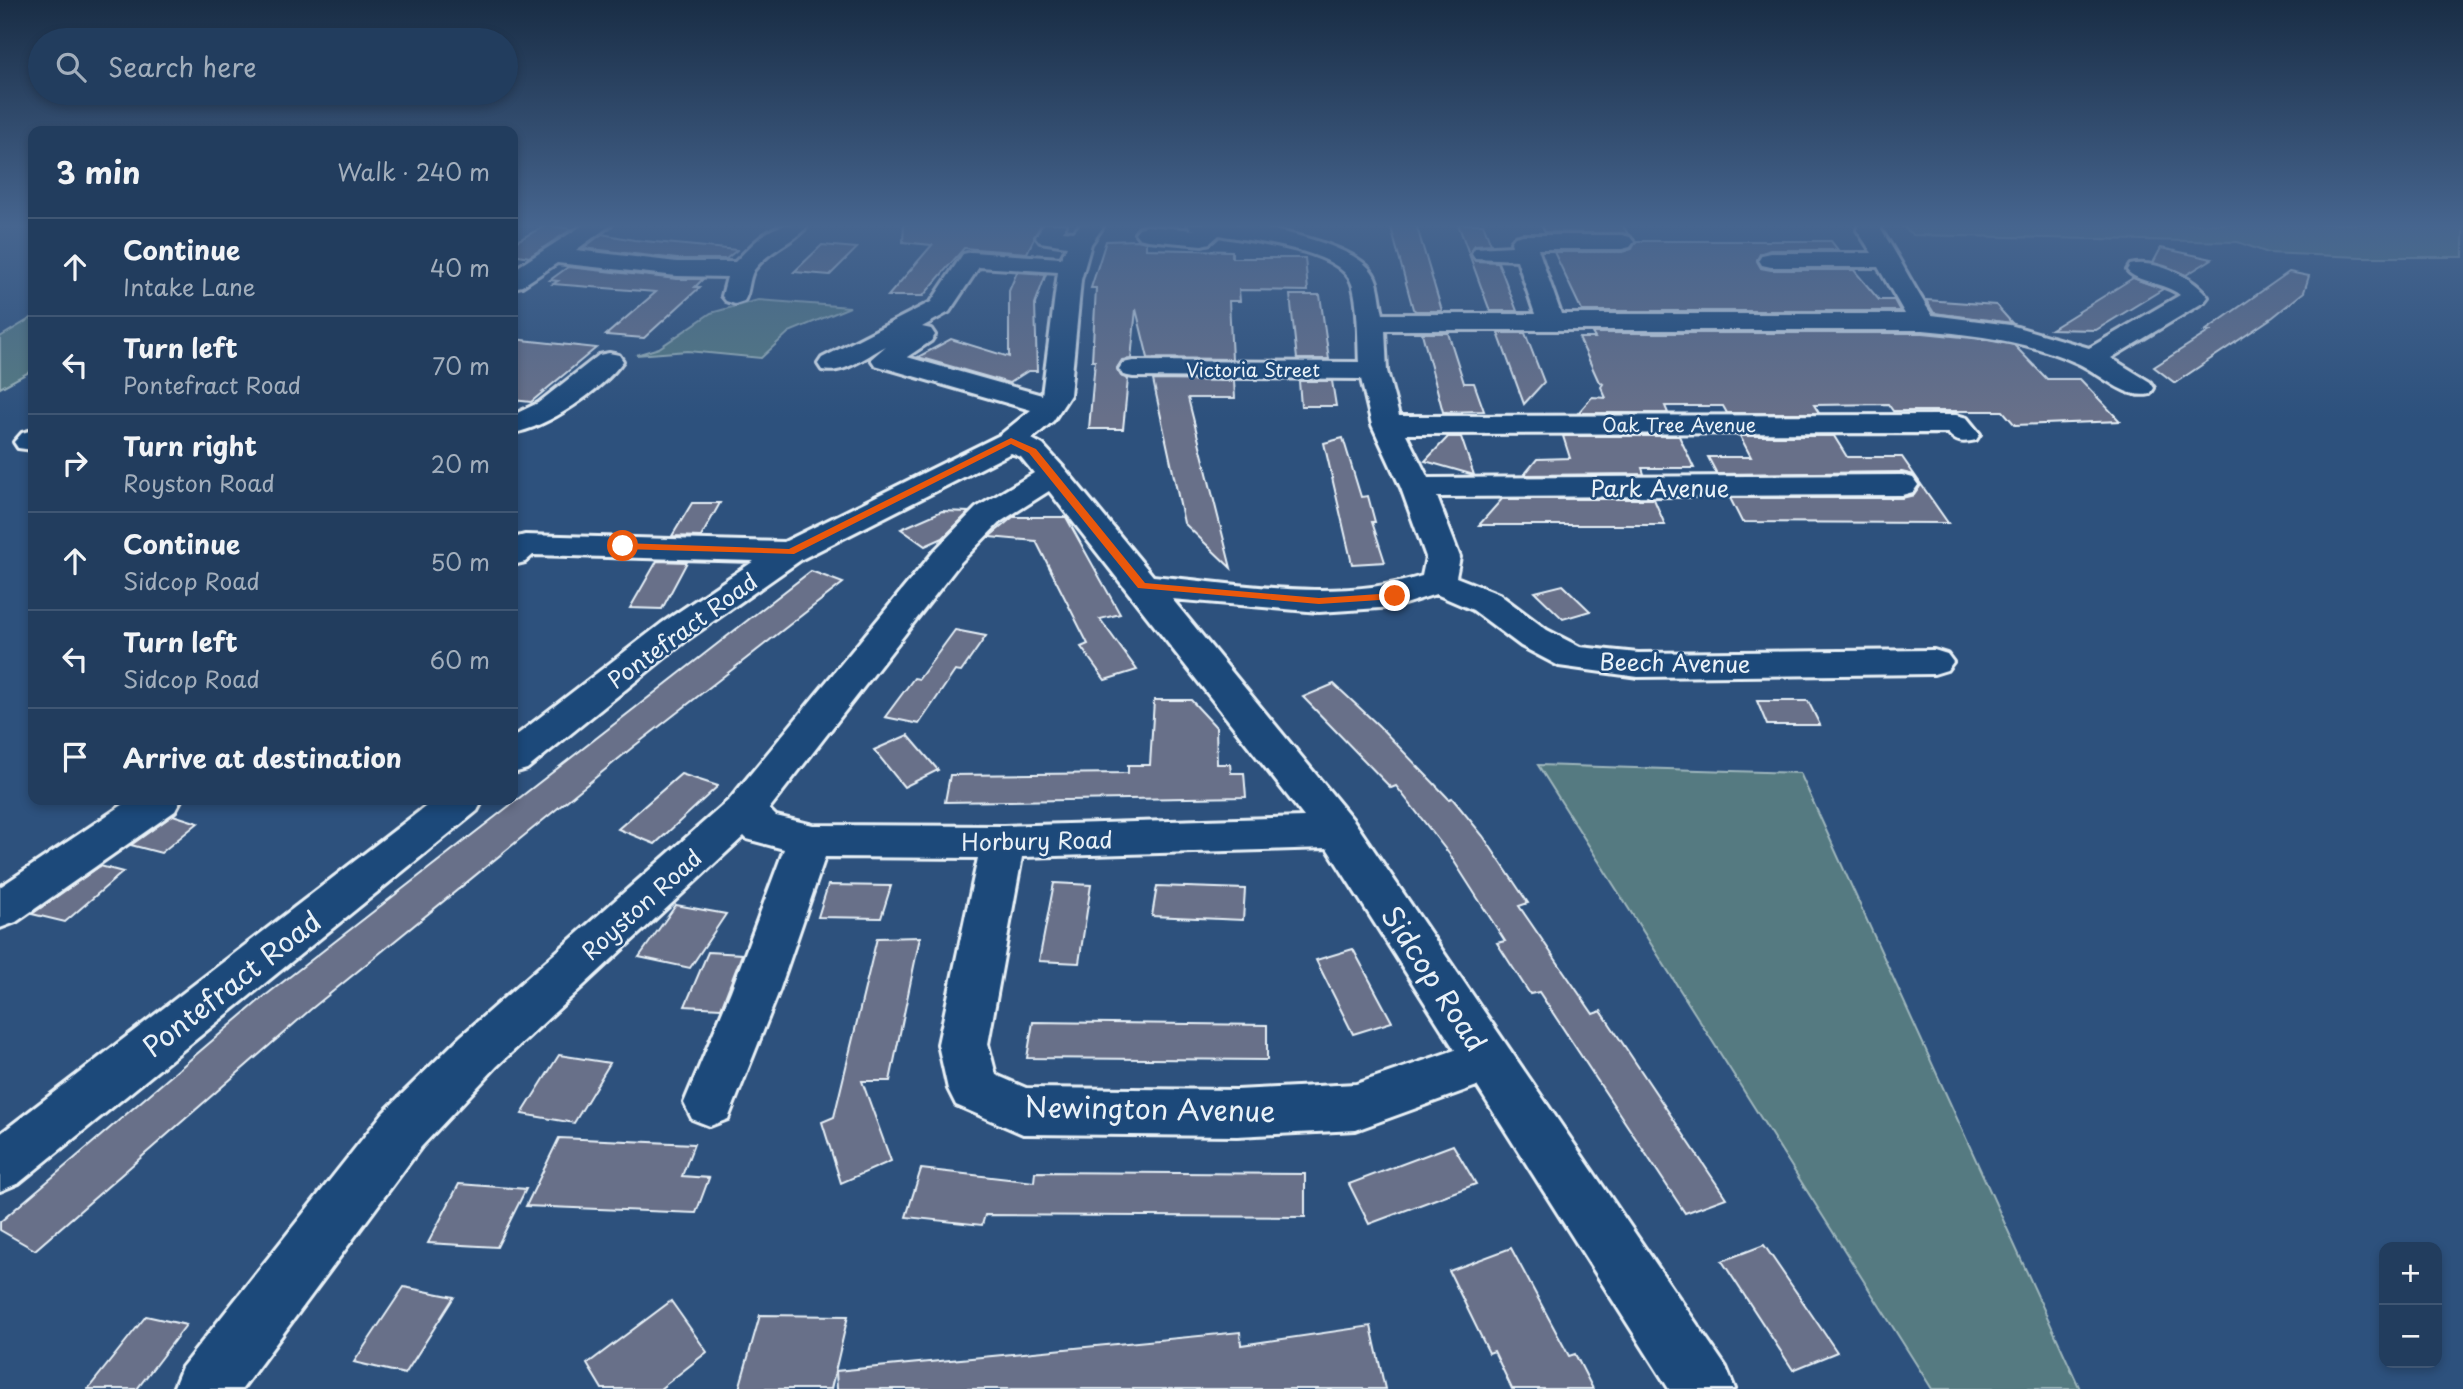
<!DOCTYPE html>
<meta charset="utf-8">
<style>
body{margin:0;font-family:"Playpen Sans",sans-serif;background:#2a4464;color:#f1f3f6}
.controls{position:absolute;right:21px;bottom:21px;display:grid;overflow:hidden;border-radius:14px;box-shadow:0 4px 10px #0003}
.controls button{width:63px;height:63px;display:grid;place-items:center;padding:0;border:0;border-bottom:2px solid #3f5673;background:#223d5e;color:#f1f3f6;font:35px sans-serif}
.stop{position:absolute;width:21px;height:21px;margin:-16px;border:5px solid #ea580c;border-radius:50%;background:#fff}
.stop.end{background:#ea580c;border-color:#fff;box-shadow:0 2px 7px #0008}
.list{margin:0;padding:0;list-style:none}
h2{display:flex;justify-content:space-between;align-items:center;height:91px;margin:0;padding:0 28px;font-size:30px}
h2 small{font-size:23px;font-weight:400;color:#a2aebc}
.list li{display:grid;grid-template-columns:46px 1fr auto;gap:21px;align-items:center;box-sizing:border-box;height:98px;padding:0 28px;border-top:2px solid #3f5673}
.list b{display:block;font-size:26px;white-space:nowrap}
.list p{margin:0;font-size:23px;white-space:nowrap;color:#a2aebc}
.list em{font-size:23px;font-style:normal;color:#a2aebc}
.icon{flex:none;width:38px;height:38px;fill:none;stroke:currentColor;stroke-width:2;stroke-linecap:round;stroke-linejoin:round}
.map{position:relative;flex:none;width:2463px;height:1389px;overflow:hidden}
.search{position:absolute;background:#223d5e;box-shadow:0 4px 10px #0003;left:28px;top:28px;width:490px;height:77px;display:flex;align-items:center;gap:18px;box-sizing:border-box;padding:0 24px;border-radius:38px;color:#a2aebc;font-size:26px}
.panel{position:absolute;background:#223d5e;box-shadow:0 4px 10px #0003;left:28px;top:126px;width:490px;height:679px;border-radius:14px}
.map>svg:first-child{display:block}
</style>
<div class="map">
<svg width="2463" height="1389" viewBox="0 0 2463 1389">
<rect width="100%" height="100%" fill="#2d517d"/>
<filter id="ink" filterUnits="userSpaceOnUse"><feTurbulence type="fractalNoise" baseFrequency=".0143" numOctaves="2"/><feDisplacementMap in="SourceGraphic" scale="14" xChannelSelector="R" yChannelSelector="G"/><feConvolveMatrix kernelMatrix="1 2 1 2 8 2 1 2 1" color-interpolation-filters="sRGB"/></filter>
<g filter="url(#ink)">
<!-- green -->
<g fill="#547a81" stroke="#9eb6bc" stroke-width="2">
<path d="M1900,224H2463V257H2361L2268,253L2238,242L1913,235Z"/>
<path d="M758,300L850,307L789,332L761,358L688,351L636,355L659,348L711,313Z"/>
<path d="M33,317V370L0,388V337Z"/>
<path d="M1538,765L1800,773L2080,1389H1932Z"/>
</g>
<!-- building -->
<g fill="#676f89" stroke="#e8f1f8" stroke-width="2">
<path d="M904,224H1041L1027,253L964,248L923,296H888L932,245L903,242Z"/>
<path d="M1390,224H1416L1442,311H1416L1413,309Z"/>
<path d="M1458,224H1483L1491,244L1475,245L1470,254L1475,261L1498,262L1517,311H1490Z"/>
<path d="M1541,224H1622L1628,234L1545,232Z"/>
<path d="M546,225L572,229L529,257L513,254V243Z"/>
<path d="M602,234L634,240L737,250L726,259H677L583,248Z"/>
<path d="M1137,240L1146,242V249L1232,251V258H1305L1308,291L1239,290L1240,301H1229L1232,359L1148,358L1136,309L1131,359L1122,360L1117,368L1121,376L1128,379L1123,429H1089L1095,361H1092L1096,288H1091L1106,241Z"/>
<path d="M1636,241H1831L1838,250H1770L1760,254L1757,261L1761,268L1771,270H1854L1879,300H1894L1900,311H1582L1554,252H1622L1632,249Z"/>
<path d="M822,245L857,248L830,275L794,272Z"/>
<path d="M2161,248L2212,259L2186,275L2153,263Z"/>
<path d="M568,267L677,279H703L695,287H700L644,338L606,335L656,292L553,284L558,281L550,280Z"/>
<path d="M1017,272L1046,274L1035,304L1037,371H1028L1009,383L918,357L951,339L1009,357V291Z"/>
<path d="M2289,272L2309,276L2304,292L2273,317L2175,383L2154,367L2210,331H2205Z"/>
<path d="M2133,278L2163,289L2096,330L2051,329Z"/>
<path d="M1290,295H1320L1329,359H1297Z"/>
<path d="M1926,300L1996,305L2012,323L1934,313Z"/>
<path d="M1422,333H1448L1464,383H1474L1484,411L1443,412Z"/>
<path d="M1498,333H1525L1544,382L1524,404Z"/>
<path d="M1592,333H1923L1982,339L2014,345L2047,379H2080L2120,421L2015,425L2003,411H1893L1888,404L1814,405L1819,413H1727L1723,406H1665L1668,413H1578L1592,397L1606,398L1601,387L1603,384L1598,380L1579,338H1595Z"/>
<path d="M513,339L596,348L531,402L513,400Z"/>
<path d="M1153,380L1234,381L1235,398H1188L1231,568L1184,523Z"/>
<path d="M1299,381H1332L1336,406H1301Z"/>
<path d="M1563,436H1679L1694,468H1642L1644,474L1524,475L1537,459L1570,458Z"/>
<path d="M1740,436H1834L1847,457H1902L1948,523L1742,522L1730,498H1902L1914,495L1921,485L1914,475L1902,472L1717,474L1708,457H1751Z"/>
<path d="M1448,437H1461L1474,475L1425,461Z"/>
<path d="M1343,438L1361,497L1368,496L1375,522H1372L1385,562L1352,564L1324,443Z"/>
<path d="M1502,499H1654L1665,525H1479Z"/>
<path d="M692,503H720L701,537L672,536Z"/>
<path d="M942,511L969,512L943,538L925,546L901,529Z"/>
<path d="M1013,517H1066L1120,614L1100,619L1137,670L1105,680L1081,647L1088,644L1036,541L989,537Z"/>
<path d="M657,561L687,562L662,609L630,608Z"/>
<path d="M811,571L843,583L633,747L310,1010L35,1250L0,1230V1222L261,999Z"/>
<path d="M1563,585L1590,611L1563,619L1535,592Z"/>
<path d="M955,630L986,636L961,672L955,671L919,724L885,717L914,678L919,679Z"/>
<path d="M1334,684L1378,725L1449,799L1452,798L1483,836L1528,903L1519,906L1593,1014L1601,1011L1726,1198L1685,1213L1539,992L1530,994L1497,943L1505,941L1450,855L1396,786L1391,788L1303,697Z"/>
<path d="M1154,700H1191L1216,727L1217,764H1230L1231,773H1244L1246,797L945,802L950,775L1128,773V765H1150Z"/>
<path d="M1757,701H1808L1820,725H1767Z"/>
<path d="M908,735L938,770L904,787L874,750Z"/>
<path d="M681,774L718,786L655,844L618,829Z"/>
<path d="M173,815L198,823L161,853L131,845Z"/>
<path d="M100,866L123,872L65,922L32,914Z"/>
<path d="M1054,883L1091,885L1079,963L1039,961Z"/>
<path d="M828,885L891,886L881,918L818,917Z"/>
<path d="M1157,886L1245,889L1243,920L1152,916Z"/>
<path d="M676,905L726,914L690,968L639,957Z"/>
<path d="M920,937L890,1081H862L891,1161L841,1183L822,1122L834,1117L877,938Z"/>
<path d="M1353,949L1392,1022L1353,1034L1316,960Z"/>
<path d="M708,952L742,954L721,1008L685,1006Z"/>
<path d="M1033,1022L1267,1025V1060L1027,1058Z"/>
<path d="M559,1055L610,1063L574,1123L522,1114Z"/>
<path d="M559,1138L694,1144L682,1176L709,1178L696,1213L526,1206Z"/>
<path d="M1453,1145L1476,1184L1369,1224L1349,1184Z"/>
<path d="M921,1169L1034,1182L1035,1172L1305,1174V1217L985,1215L982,1225L906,1217Z"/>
<path d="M459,1184L526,1189L497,1247L428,1243Z"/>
<path d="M1764,1245L1816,1321L1837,1352L1793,1370L1722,1261Z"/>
<path d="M1511,1248L1569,1356L1575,1354L1593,1389H1512L1494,1351L1489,1353L1449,1271Z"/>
<path d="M404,1287L454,1297L405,1374L354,1362Z"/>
<path d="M671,1301L707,1352L660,1389H602L587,1364Z"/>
<path d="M760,1315L848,1316L831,1389H739Z"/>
<path d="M146,1316L186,1325L137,1389H88Z"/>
<path d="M1371,1326L1385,1389H837L836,1371L1240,1332L1241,1345Z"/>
</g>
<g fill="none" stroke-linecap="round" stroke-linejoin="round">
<defs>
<g id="minor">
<path d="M585,224H612L576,250L677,262H735C760,237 770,222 809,224C796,242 768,250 754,270C748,279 750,292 744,301L735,304L726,301L722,296L727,277L677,276L557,263L522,286L513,288V270Z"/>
<path d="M1044,224H1066L1063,231L1074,232L1081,224H1105L1091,244L1081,280L1070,395L1053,421L1032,439L1043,445L1064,468L1153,576C1241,584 1337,603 1422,576L1426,557L1401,488L1372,425L1361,379L1133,377L1123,375L1119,369L1123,363L1133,361L1359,362C1358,345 1359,291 1349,278C1329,248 1253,242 1219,235L1210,243L1202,245L1147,240L1139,238L1135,233L1139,228L1147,226L1196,230L1191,229L1188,224C1202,224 1217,223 1231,224C1264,226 1361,244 1375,277C1380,288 1380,303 1383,314H1535L1517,260L1475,258L1472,253L1475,248L1512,246L1511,242L1515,237L1523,235H1622L1630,237L1634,242L1630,247L1622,249H1538L1561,314H1905L1878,267H1771L1762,265L1759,260L1762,255L1771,253H1872L1857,230L1859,224H1881V230C1900,258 1913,287 1932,315L2010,325L2089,348L2180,295C2166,283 2135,282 2127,270L2130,265C2155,259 2194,277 2208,297L2204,302L2111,358L2150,382L2154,388L2150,394C2125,400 2100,373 2077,363C2028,341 1976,335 1923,330H1385L1387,371L1399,416L1956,415L1967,418L1980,434L1976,440C1963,443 1956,443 1948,433L1406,434L1428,478L1902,475L1913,478L1918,485L1913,492L1902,495L1437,497L1460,557L1456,577L1499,594L1547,630L1580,647L1638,653L1934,650L1947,654L1953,662L1947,670L1934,674L1638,677L1559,666L1521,646L1473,610L1436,594L1395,607L1319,612L1172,599L1354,821L1726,1367L1735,1389H1669L1477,1086L1356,1130L1237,1136L1023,1134L956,1105L948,1089L938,1044L978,858L825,857L779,991L728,1119L710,1126L692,1119L684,1103L731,991L784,849L747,839L744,836L497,1066L421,1147L242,1389H173L182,1367L383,1113L461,1036L730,799L936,549L976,508L1034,473L1021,457L1011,453L802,559L688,639L527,769L513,773V738L662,623L754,561L533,555L525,562L513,565V538L525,535L784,542L1000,435L1031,410L875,365L871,359L886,346C867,356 844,375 822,370L818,364L822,358L931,302L963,254L972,252L1061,258L1067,246L1040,242L1036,237ZM979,267L1058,272L1042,395L907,357L931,341L935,335L931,329L922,327L949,312ZM1049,491L1304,817L1003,826L813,825L776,816L769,809L960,563L1000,522ZM1327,848L1455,1050L1356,1084L1237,1090L1026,1088L996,1075L988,1044L1022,857Z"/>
<path d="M609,353L619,355L623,361C603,389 547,428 513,433V415L538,403L599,355Z"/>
<path d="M33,430V450L18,448L14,442L22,433Z"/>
<path d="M130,800H181L175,811L16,922L0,928V887Z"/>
<path d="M434,800H483L477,811L19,1183L0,1191V1134Z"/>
</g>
</defs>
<!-- minor casing -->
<use href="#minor" stroke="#e8f1f8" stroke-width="6"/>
<!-- minor -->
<use href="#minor" fill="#1f4a7a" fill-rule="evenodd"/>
</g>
</g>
<!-- sky -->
<linearGradient id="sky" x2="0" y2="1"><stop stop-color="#192d45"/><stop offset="0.54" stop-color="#46658f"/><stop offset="1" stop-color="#46658f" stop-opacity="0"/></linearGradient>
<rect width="2463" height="418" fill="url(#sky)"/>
<!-- route -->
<path fill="#ea580c" d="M1011,438L1036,449L1145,583L1319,598L1395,593L1400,596L1395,599L1319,604L1138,588L1029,453L1011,444L794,554L623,549L618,546L623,543L789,549Z"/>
<g text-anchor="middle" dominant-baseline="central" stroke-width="5" stroke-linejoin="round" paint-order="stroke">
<!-- far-street labels -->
<g font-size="19" fill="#e8f1f8" stroke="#1f4a7a">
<text x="1253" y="369">Victoria Street</text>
<text x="1679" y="424">Oak Tree Avenue</text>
</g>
<!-- street labels -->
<g font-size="23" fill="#e8f1f8" stroke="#1f4a7a">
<text x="1660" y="487">Park Avenue</text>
<text transform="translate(682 630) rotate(-36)">Pontefract Road</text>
<text transform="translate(1675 662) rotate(1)">Beech Avenue</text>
<text transform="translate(1037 840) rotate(-1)">Horbury Road</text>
<text transform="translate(641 904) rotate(-42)">Royston Road</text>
</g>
<!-- near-street labels -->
<g font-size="28" fill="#e8f1f8" stroke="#1f4a7a">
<text transform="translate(1435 978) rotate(57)">Sidcop Road</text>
<text transform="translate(231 983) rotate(-38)">Pontefract Road</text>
<text transform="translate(1150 1108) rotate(1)">Newington Avenue</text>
</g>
</g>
</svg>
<div class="controls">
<button>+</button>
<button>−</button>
</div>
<div class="stop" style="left:623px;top:546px"></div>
<div class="stop end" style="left:1395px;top:596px"></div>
<div class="search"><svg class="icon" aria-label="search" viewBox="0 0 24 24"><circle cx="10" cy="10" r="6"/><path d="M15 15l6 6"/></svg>Search here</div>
<section class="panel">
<h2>3 min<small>Walk · 240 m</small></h2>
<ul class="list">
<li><svg class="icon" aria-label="ahead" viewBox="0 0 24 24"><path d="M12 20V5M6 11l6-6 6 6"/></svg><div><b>Continue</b><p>Intake Lane</p></div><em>40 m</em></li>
<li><svg class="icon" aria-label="left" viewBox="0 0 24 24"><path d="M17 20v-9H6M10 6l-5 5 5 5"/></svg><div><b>Turn left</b><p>Pontefract Road</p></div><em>70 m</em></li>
<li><svg class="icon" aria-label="right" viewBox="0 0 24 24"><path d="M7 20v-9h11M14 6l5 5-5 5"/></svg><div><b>Turn right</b><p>Royston Road</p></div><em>20 m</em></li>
<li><svg class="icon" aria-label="ahead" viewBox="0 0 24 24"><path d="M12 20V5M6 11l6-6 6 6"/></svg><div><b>Continue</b><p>Sidcop Road</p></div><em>50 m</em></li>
<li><svg class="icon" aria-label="left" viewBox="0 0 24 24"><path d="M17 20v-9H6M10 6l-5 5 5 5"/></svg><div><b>Turn left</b><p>Sidcop Road</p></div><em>60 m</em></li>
<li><svg class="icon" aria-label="arrive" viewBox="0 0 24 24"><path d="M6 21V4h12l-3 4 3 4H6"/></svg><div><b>Arrive at destination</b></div></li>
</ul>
</section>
</div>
